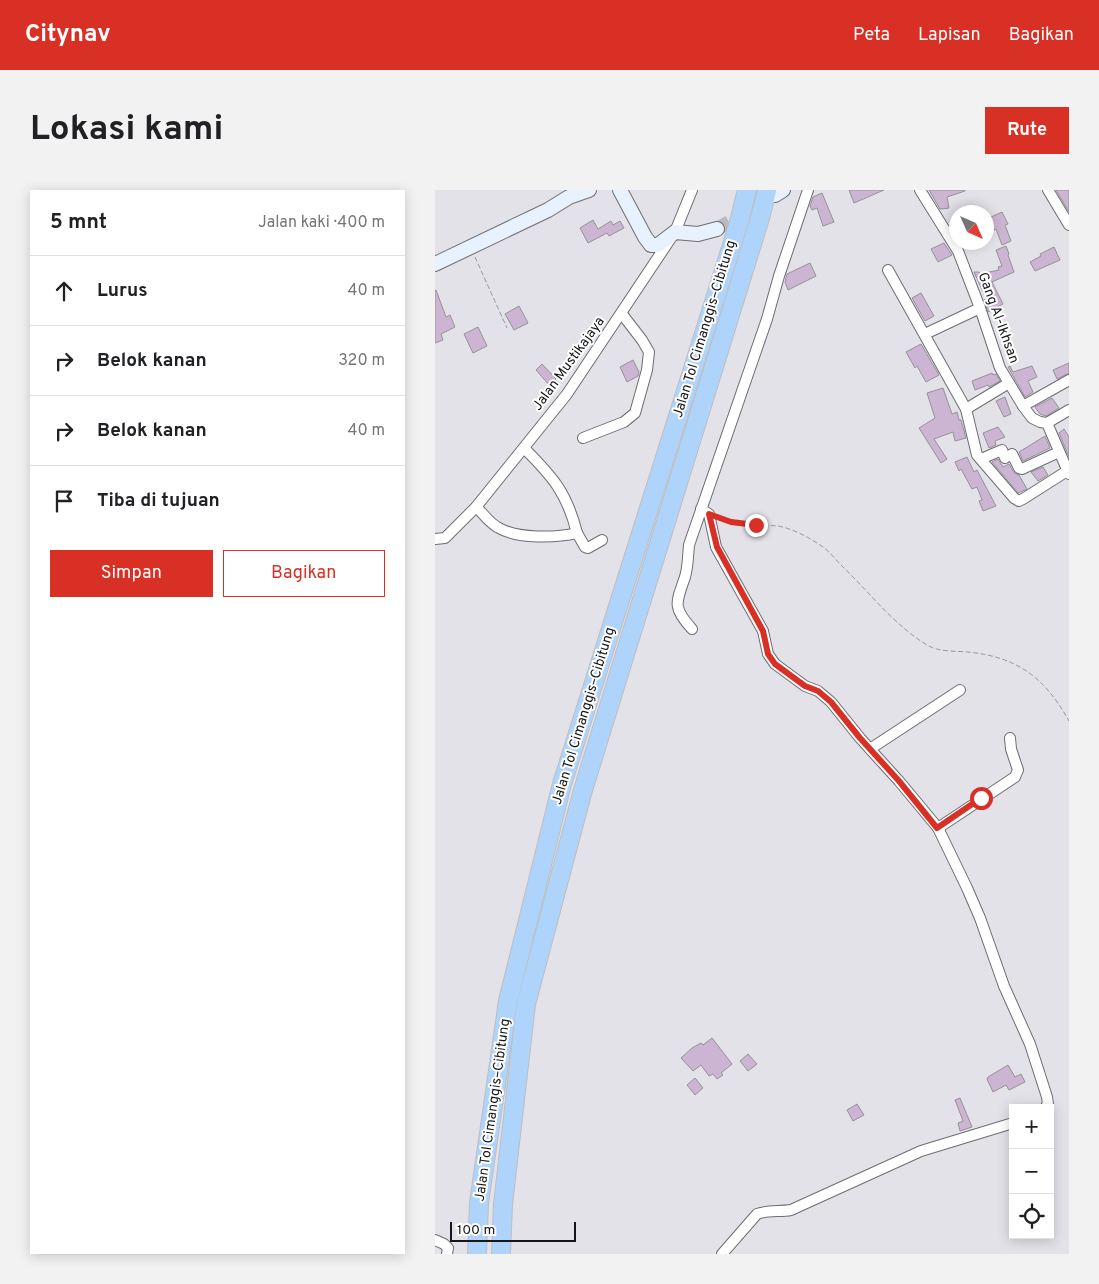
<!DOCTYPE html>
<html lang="id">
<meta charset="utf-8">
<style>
body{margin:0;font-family:Overpass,sans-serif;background:#f2f2f2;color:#202124}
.controls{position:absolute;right:15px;bottom:15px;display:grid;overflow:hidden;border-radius:0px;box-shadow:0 2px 12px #0003}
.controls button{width:45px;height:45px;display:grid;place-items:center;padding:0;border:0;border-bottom:1px solid #e0e0e0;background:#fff;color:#202124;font:25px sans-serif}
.compass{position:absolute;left:514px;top:15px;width:45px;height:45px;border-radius:50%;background:#fff;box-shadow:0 2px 12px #0003;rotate:135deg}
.scale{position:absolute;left:15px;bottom:12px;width:126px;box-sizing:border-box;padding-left:5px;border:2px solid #171719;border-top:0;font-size:14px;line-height:18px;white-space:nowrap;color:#171719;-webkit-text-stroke:4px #fff;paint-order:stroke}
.stop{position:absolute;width:15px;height:15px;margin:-11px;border:4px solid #d93025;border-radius:50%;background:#fff}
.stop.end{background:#d93025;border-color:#fff;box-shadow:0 1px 5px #0008}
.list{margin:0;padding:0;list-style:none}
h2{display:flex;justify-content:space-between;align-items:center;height:65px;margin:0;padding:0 20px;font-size:21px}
h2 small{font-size:16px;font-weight:400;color:#757577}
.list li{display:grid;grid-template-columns:32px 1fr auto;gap:15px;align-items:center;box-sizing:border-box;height:70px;padding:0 20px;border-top:1px solid #e0e0e0}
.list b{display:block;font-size:19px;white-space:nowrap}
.list em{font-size:16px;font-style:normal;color:#757577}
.actions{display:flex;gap:10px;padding:15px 20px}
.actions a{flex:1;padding:11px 0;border:1px solid #d93025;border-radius:0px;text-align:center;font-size:18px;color:#d93025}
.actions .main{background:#d93025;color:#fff}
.icon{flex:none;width:28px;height:28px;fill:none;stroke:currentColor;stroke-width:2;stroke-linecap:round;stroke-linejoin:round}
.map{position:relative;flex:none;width:634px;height:1064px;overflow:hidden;border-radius:0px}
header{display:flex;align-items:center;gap:30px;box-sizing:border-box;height:70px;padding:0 25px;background:#d93025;color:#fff}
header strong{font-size:24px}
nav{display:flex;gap:28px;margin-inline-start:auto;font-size:18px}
.intro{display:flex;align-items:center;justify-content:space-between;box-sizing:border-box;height:120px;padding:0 30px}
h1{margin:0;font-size:35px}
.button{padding:12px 22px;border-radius:0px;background:#d93025;color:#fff;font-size:18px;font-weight:700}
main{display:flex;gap:30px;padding:0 30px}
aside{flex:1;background:#fff;border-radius:0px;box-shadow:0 2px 12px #0003}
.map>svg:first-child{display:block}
</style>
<header>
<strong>Citynav</strong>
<nav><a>Peta</a><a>Lapisan</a><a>Bagikan</a></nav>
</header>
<div class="intro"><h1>Lokasi kami</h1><a class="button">Rute</a></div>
<main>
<aside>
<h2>5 mnt<small>Jalan kaki · 400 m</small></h2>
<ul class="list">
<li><svg class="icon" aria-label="ahead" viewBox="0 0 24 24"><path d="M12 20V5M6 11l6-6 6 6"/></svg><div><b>Lurus</b></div><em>40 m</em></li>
<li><svg class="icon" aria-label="right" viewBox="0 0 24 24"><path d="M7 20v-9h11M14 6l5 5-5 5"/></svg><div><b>Belok kanan</b></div><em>320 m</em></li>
<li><svg class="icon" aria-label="right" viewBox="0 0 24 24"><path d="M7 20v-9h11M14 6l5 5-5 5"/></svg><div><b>Belok kanan</b></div><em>40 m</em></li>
<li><svg class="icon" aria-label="arrive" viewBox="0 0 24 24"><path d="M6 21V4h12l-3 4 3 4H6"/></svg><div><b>Tiba di tujuan</b></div></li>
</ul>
<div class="actions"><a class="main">Simpan</a><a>Bagikan</a></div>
</aside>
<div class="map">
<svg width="634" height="1064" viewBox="0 0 634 1064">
<rect width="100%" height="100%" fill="#e2e2e8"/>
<!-- building -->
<g fill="#ccb5d2" stroke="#959296">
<path d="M414,0H449L419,13Z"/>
<path d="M494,0H530V1L512,7L514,18L507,19H505Z"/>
<path d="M621,0H634V22Z"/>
<path d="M387,3L399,32L388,36L382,18L377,20L375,16L378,7Z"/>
<path d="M567,22L573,34L570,35L576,51L567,55L561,39L559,40L554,30V28Z"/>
<path d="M158,30L163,39L176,31L178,35L185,31L189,38L174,46L172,43L153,53L145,38Z"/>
<path d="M509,53L517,65L503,72L496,59Z"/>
<path d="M571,56L574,64L573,65L579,82L557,92L568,114L553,122L549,110L551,109L539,82H544L545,84L564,80L563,77L567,76L561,60Z"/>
<path d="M619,57L625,70L600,81L595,72L606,66L605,64Z"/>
<path d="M375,73L381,86L353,100L350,92L352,84Z"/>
<path d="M1,100L11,127L15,125L20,137L6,144L8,150L0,153V101Z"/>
<path d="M486,103L499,126L490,131L477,108Z"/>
<path d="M84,116L93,133L79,140L70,124Z"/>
<path d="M43,137L52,156L38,163L29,144Z"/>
<path d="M486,154L504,185L491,192L482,176L480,178L471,162Z"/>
<path d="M198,170L204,182L203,186L192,192L185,177Z"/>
<path d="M634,173V183L622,189L618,180Z"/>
<path d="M107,174L121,189L115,196L101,180Z"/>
<path d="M575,176L578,182L597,176L602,187L593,191L598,202L590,207L573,177Z"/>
<path d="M557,183L558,185L561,184L565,191L554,197L553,195L540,200L537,191Z"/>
<path d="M508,198L517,224L522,222L524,230H526L531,248L520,251L518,242L499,249L512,269L506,273L484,238L500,228L492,203Z"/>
<path d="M570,207L576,224L569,227L561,211Z"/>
<path d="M617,208L624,218L611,226L605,224L600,217Z"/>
<path d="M563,237L570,247L560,251L561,255L554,258L548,243Z"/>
<path d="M629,239L634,247V267L624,243Z"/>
<path d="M610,246L615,258L588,271L584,262Z"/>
<path d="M532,267L539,282L542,280L561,316L548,321L544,311L547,310L542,297L537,299L526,279L524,281L520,272Z"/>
<path d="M563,269L568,277L574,274L579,283L584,285L592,299L583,303L557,272Z"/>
<path d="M608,277L613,285L603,291L596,282Z"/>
<path d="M277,848L297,874L286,883L288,885L282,889L278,884L274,886L266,875L258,881L246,868L257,858L266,853L268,855Z"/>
<path d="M313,864L322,874L313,881L305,871Z"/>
<path d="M573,875L580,887L586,884L590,892L574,900L571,895L558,902L552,889L553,887Z"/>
<path d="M260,888L268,898L260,905L252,895Z"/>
<path d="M525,908L537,937L525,941L523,933L528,931L520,910Z"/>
<path d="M422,914L429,925L418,931L412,920Z"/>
</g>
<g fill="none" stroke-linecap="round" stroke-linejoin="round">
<!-- secondary-tunnel -->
<path stroke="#b9b9bf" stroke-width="14" stroke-dasharray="14 7" stroke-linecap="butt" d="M282,39L335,8"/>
<defs>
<g id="street">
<path d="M485,0L523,61L545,118L565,178L588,216L597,228L605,232L612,233L634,284"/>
<path d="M613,0L634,35"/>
<path d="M453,80L531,219L542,265L579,308L584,311L588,309L632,281"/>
<path d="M490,144L545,118"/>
<path d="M588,216L634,190"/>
<path d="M531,219L574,193"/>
<path d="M612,233L634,220"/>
<path d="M148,248L189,232L200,223L212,180L214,162L207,150L187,124"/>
<path d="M89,258C118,287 132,303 142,343"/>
<path d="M546,269L567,260L570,268L577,264L584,278L587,279L624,262"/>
<path d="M41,317C48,323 55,334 64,338C83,349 121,348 142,343L150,357L153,358L167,350"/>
<path d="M266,319L274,324L281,357L328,441L333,464L340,474L370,496L383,501L396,512L425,548L464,591L503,638L532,698L545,728L569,796L595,854L612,907L613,914L610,918"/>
<path d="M0,349L10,348L41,317L132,204L240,42L257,0"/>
<path d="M257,439C237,417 241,413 250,387C253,377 253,365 254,355L332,129L344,86L373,0"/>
<path d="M435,559L525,500"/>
<path d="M503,638L580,587L583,580L576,559L575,548"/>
<path d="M0,1050L9,1054L13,1058L12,1064"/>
<path d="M287,1064L322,1024C332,1020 345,1022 356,1020L486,961L578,933"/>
</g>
<g id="secondary">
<path d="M185,0L210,47L216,55H223L240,42L263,44L282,39"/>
<path d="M340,5L348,0"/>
<path d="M0,74L113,20L134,7L154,0"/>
</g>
<g id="highway">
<path d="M42,1064L44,1013L73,811L127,594L303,36L312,0"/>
<path d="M66,1064L68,1014L91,814L148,600L325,28L332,0"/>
</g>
</defs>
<!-- street casing -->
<use href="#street" stroke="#6d6d72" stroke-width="12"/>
<!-- secondary casing -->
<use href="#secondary" stroke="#6d6d72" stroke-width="16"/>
<!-- highway casing -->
<use href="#highway" stroke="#bebebf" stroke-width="20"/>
<!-- path -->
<g stroke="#98989d" stroke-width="1" stroke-dasharray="5 2.5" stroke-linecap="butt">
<path d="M40,67L72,138"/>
<path d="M284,328C296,332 308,334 321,335C328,336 336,335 343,336C359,339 375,348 388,357C395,362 401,370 407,376C435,403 459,435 492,455C503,462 521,461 533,462C583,467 610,488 634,531"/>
</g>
<!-- street -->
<use href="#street" stroke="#fff" stroke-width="10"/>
<!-- secondary -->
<use href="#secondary" stroke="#e7f2fe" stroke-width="14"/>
<!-- highway -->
<use href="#highway" stroke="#aed4fb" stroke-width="18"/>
</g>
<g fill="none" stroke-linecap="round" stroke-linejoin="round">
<!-- route -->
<path stroke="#d93025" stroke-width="6" d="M321,335L296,332L274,324L282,357L328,441L333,464L340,474L370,496L383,501L396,512L425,548L464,591L502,638L546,608"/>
</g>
<g text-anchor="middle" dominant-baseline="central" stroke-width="4" stroke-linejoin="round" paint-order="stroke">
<!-- street labels -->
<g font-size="14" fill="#171719" stroke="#fff">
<text transform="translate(563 128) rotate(70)">Gang Al-Ikhsan</text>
<text transform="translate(270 139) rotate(-73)">Jalan Tol Cimanggis–Cibitung</text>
<text transform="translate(134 174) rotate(-54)">Jalan Mustikajaya</text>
<text transform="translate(149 526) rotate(-73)">Jalan Tol Cimanggis–Cibitung</text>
<text transform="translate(58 920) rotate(-82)">Jalan Tol Cimanggis–Cibitung</text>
</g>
</g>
</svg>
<div class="controls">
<button>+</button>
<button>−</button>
<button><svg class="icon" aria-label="locate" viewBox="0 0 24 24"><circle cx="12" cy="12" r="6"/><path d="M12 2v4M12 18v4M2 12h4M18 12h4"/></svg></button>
</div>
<svg class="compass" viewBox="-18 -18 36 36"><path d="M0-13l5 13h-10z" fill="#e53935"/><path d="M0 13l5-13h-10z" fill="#757577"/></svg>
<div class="scale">100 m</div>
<div class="stop" style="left:546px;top:608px"></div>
<div class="stop end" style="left:321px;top:335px"></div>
</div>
</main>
